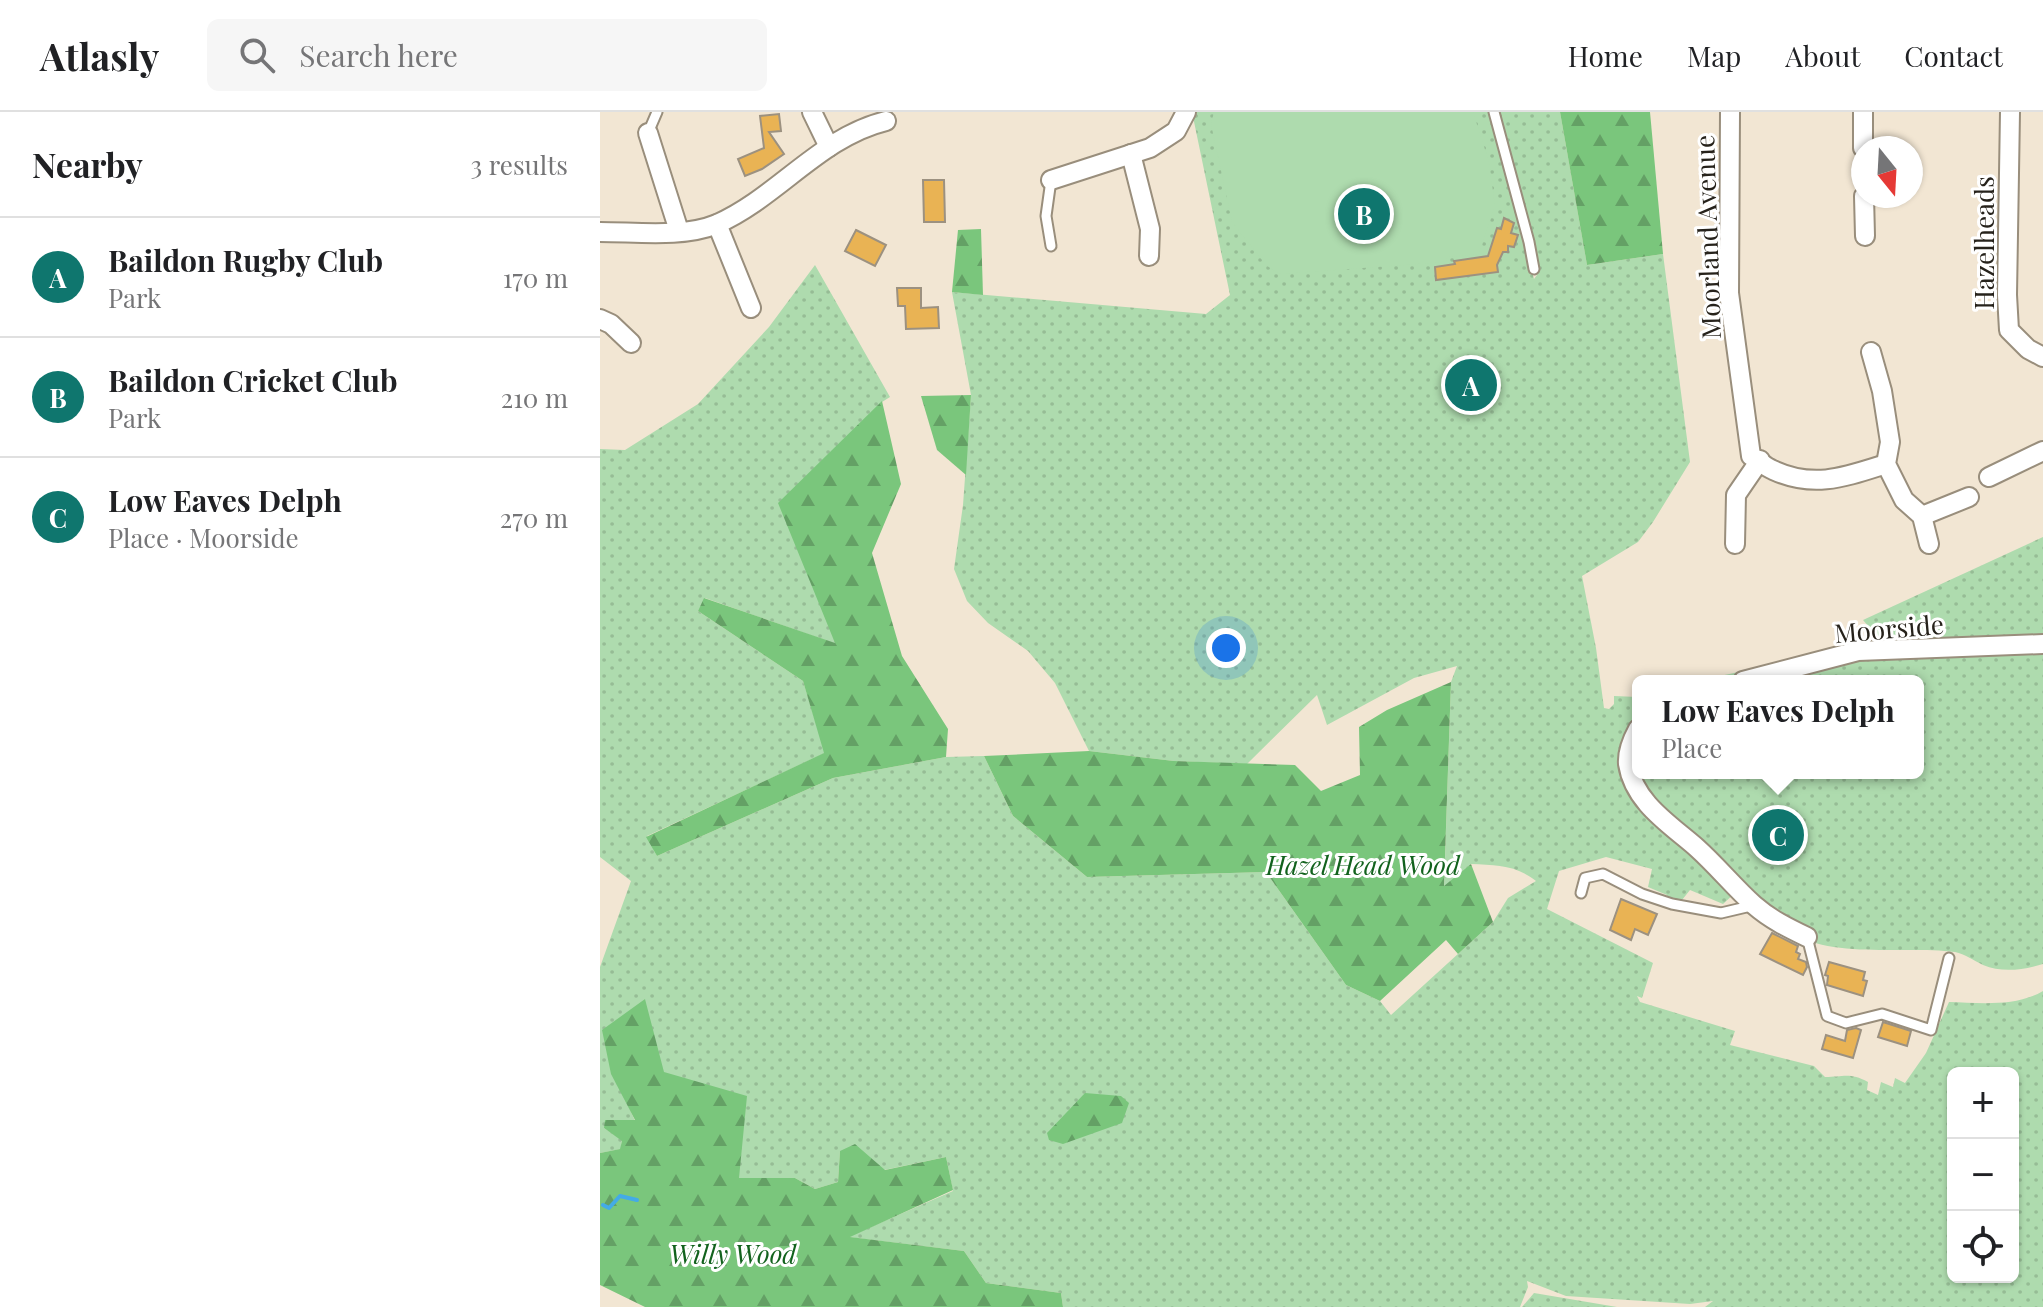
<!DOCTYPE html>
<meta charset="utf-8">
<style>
body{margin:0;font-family:"Playfair Display",serif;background:#f6f6f6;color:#202124}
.controls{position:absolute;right:24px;bottom:24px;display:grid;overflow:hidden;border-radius:12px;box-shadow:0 2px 6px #0004}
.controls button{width:72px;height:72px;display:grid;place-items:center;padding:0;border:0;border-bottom:2px solid #e0e0e0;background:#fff;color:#202124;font:40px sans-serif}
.compass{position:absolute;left:1251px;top:24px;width:72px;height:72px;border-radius:50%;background:#fff;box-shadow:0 2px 6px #0004;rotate:162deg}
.you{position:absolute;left:626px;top:536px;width:28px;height:28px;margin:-20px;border:6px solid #fff;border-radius:50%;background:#1a73e8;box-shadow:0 0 0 12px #1a73e833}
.badge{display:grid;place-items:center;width:52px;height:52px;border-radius:50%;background:#0f766e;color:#fff;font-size:26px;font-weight:700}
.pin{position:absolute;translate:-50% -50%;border:4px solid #fff;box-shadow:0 2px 8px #0006}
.popup{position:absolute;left:1032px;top:563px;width:292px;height:104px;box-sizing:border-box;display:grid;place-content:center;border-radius:12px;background:#fff;filter:drop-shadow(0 2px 6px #0005);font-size:26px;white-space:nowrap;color:#757577}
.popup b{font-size:30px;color:#202124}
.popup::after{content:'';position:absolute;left:50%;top:100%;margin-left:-16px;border:16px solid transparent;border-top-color:#fff}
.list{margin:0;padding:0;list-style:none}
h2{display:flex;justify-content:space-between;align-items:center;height:104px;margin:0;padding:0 32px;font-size:34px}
h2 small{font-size:26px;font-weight:400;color:#757577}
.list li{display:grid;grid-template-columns:52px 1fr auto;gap:24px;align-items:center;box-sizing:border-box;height:120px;padding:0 32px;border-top:2px solid #e0e0e0}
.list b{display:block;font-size:30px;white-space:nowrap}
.list p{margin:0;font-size:26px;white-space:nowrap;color:#757577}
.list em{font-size:26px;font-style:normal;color:#757577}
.icon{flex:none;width:44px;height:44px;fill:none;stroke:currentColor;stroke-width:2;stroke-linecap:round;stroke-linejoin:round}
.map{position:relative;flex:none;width:1443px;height:1195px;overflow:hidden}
header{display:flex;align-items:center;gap:48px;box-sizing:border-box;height:112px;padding:0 40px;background:#fff;border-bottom:2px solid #e0e0e0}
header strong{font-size:38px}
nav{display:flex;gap:44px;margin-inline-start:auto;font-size:28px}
.search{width:560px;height:72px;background:#f6f6f6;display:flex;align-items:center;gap:20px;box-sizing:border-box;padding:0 28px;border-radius:12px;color:#757577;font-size:30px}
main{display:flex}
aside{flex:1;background:#fff}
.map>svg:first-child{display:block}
</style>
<header>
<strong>Atlasly</strong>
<div class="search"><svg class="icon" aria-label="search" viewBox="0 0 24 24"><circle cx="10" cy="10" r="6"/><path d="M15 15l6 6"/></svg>Search here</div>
<nav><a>Home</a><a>Map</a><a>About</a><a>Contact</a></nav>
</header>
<main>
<aside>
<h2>Nearby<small>3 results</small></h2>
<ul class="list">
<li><span class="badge">A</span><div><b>Baildon Rugby Club</b><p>Park</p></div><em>170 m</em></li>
<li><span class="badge">B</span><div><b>Baildon Cricket Club</b><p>Park</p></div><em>210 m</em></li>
<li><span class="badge">C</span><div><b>Low Eaves Delph</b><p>Place · Moorside</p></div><em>270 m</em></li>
</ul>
</aside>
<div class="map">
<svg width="1443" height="1195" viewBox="0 0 1443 1195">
<defs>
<pattern id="green-dots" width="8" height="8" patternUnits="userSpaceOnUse" patternTransform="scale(2)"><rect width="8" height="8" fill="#aedbae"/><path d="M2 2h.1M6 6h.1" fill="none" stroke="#96bc95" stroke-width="1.8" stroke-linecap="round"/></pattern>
<pattern id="forest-firs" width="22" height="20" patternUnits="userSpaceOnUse" patternTransform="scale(2)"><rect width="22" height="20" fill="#7ac67c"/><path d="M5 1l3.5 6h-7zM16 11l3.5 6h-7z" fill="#64a065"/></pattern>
</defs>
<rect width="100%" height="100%" fill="#f2e6d3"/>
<!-- green -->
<g fill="url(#green-dots)" fill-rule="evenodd">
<path d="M592,0H890L934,167L939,160L899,0H960L987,153L1063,142L1090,350L1053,410L1038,430L982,464L996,536L1004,596L1009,597L1014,592V584L1038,585V661H1318V569H1123L1138,563L1115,569H1097L1208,545L1443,537V852C1423,858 1402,861 1383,853C1373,848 1365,842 1355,840C1309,834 1235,846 1196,823C1175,811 1156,794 1136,780L1123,792L1090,778L1078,793L1066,787L1067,783L1048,775L1052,757L1006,745L959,759L947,797L1053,851L1042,886L1037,884L1040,890L1135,919L1130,933L1214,954L1225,965C1243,965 1250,960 1268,970L1267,978L1278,983L1281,970L1293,975L1295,966L1305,971L1326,941L1349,890C1380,891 1416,895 1443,879V1195H1105L1113,1189L1090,1192L966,1184L927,1169L928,1175L920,1195H463L461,1181L386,1171L364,1139L248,1125L353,1079L346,1045L284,1058L240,1039L238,1070L215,1077L195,1066H138L25,986L35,1009L4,1016L22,1028L21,1037L0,1041V855L31,769L0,745V337L25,338L98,292L169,215L215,153L290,285L282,290L236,532L105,486L98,499L203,569L225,641L47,724L57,744L233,666L346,645L384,644L413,704L487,765L666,760L746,873L780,889L791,903L893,810L908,786L936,769C916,753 896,753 871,752L844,776L851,570L857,554L814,566L727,613L717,583L647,652L574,649L489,639L455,571L428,539L388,511L367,489L354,457L363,393L371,283L352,180L606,202L630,183ZM1353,961H1413V1165H1353Z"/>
<path d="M1443,425V531L1287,536L1263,508Z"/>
<path d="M934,1181L1017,1195H922Z"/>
</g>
<!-- forest -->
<g fill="url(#forest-firs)">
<path d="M960,0H1050L1063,142L987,153Z"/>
<path d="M381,117L383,183L352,180L358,118Z"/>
<path d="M371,283L366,363L337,338L321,284Z"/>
<path d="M282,289L301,372L272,441L302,544L348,617L346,645L233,666L57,744L46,725L224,641L203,569L98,499L104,486L235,531L178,391Z"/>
<path d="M851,570L844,774L871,752L893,810L858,842L846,828L780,889L746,873L666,760L487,765L413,704L384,644L489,639L574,649L695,653L721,679L760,663L759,615L787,598Z"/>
<path d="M45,887L64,960L147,984L139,1066H195L215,1077L238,1070L240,1039L255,1032L285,1058L346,1045L353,1078L250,1125L364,1139L386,1171L461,1181L463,1195H45L0,1173V1041L20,1037L22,1029L4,1016L5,1008H35L11,962L2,918Z"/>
<path d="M485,981L521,984L529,991L522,1011L463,1032L449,1028L447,1021Z"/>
</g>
<!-- pitch -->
<path fill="#aedbae" d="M614,0H873L889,50L895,94L879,142L847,145L846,150L679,162L666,153L632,110L611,12Z"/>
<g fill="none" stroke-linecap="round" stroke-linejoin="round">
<!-- stream -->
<path stroke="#44abe7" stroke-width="4" d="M3,1093L9,1096L20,1084L37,1088"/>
</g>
<!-- building -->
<g fill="#e9b354" stroke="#9c9180" stroke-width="2">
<path d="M179,2L181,19L169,20L184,42L162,57L145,64L138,47L164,36L160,4Z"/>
<path d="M323,68H344L345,110H324Z"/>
<path d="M904,106L914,111L911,121L918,123L914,135L908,134V140H903L897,153L898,160L836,168L835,155L855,152L854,149L888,144L897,116L901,117Z"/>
<path d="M256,118L286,133L275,154L245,139Z"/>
<path d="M297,176H321V196L338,195L339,216L306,217L305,194H298Z"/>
<path d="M1021,787L1057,802L1048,823L1035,817L1031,828L1010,818Z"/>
<path d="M1172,821L1198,834L1196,840L1200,842L1198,847L1206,850L1207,855L1203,863L1160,842Z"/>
<path d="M1229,850L1265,860L1263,868L1267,869L1263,884L1227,873L1228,864L1225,863Z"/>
<path d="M1283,910L1311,919L1307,934L1278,925Z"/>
<path d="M1256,916L1261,918L1253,946L1222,937L1226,923L1245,929L1247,918Z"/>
</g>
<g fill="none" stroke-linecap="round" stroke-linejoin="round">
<defs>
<g id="lane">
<path d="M894,0L929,130L934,157"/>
<path d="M48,21L57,0"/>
<path d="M451,68L446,104L451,134"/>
<path d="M981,781L985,766L1003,762L1042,782L1072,792L1121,801L1155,793"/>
<path d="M1207,825L1227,904L1246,911L1282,902L1331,918L1349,846"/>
</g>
<g id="street">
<path d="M212,0L229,35"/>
<path d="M1130,0L1129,181L1151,344C1159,348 1165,355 1173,358C1214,377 1245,365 1286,352"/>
<path d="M1263,0V36"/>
<path d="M1410,0L1407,183L1409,218L1428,237L1443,245"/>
<path d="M48,21L79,119"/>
<path d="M531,42L550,117L549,144"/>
<path d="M451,68L550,36L576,19L586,0"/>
<path d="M1264,84L1265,124"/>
<path d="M117,112L151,196"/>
<path d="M0,120C37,120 83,126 117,112C178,85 220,25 286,9"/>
<path d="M0,207L11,212L31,231"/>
<path d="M1271,240L1282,279L1290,330L1286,352L1304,388L1322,404L1329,432"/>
<path d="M1389,365L1443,339"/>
<path d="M1322,404L1369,385"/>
<path d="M1135,432L1136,383L1160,348"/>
<path d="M1143,569L1258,539L1443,532"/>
<path d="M1038,617C1032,628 1027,640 1028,652C1034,691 1071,713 1097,736C1117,754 1134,775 1154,793C1170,807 1188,816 1207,825"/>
</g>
</defs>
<!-- lane casing -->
<use href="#lane" stroke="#998e7c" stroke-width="13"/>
<!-- street casing -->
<use href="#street" stroke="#998e7c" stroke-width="22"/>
<!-- lane -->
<use href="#lane" stroke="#fff" stroke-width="9"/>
<!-- street -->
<use href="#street" stroke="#fff" stroke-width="18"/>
</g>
<g text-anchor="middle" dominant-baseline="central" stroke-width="6" stroke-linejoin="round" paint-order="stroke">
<!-- street labels -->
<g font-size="26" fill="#26221b" stroke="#fff">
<text transform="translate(1107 125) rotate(-92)">Moorland Avenue</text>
<text transform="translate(1383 131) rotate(-90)">Hazelheads</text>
<text transform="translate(1289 516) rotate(-5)">Moorside</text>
</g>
<!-- park labels -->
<g font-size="26" font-style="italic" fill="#12621d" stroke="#fff">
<text x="763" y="752">Hazel Head Wood</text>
<text x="133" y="1141">Willy Wood</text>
</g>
</g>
</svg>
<div class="controls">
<button>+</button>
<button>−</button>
<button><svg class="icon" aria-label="locate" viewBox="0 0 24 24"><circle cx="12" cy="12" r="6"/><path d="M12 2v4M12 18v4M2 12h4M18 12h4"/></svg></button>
</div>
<svg class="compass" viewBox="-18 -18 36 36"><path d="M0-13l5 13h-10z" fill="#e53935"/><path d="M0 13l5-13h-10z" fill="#757577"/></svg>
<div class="you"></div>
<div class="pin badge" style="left:871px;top:273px">A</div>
<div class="pin badge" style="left:764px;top:102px">B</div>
<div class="pin badge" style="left:1178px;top:723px">C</div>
<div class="popup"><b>Low Eaves Delph</b>Place</div>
</div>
</main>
